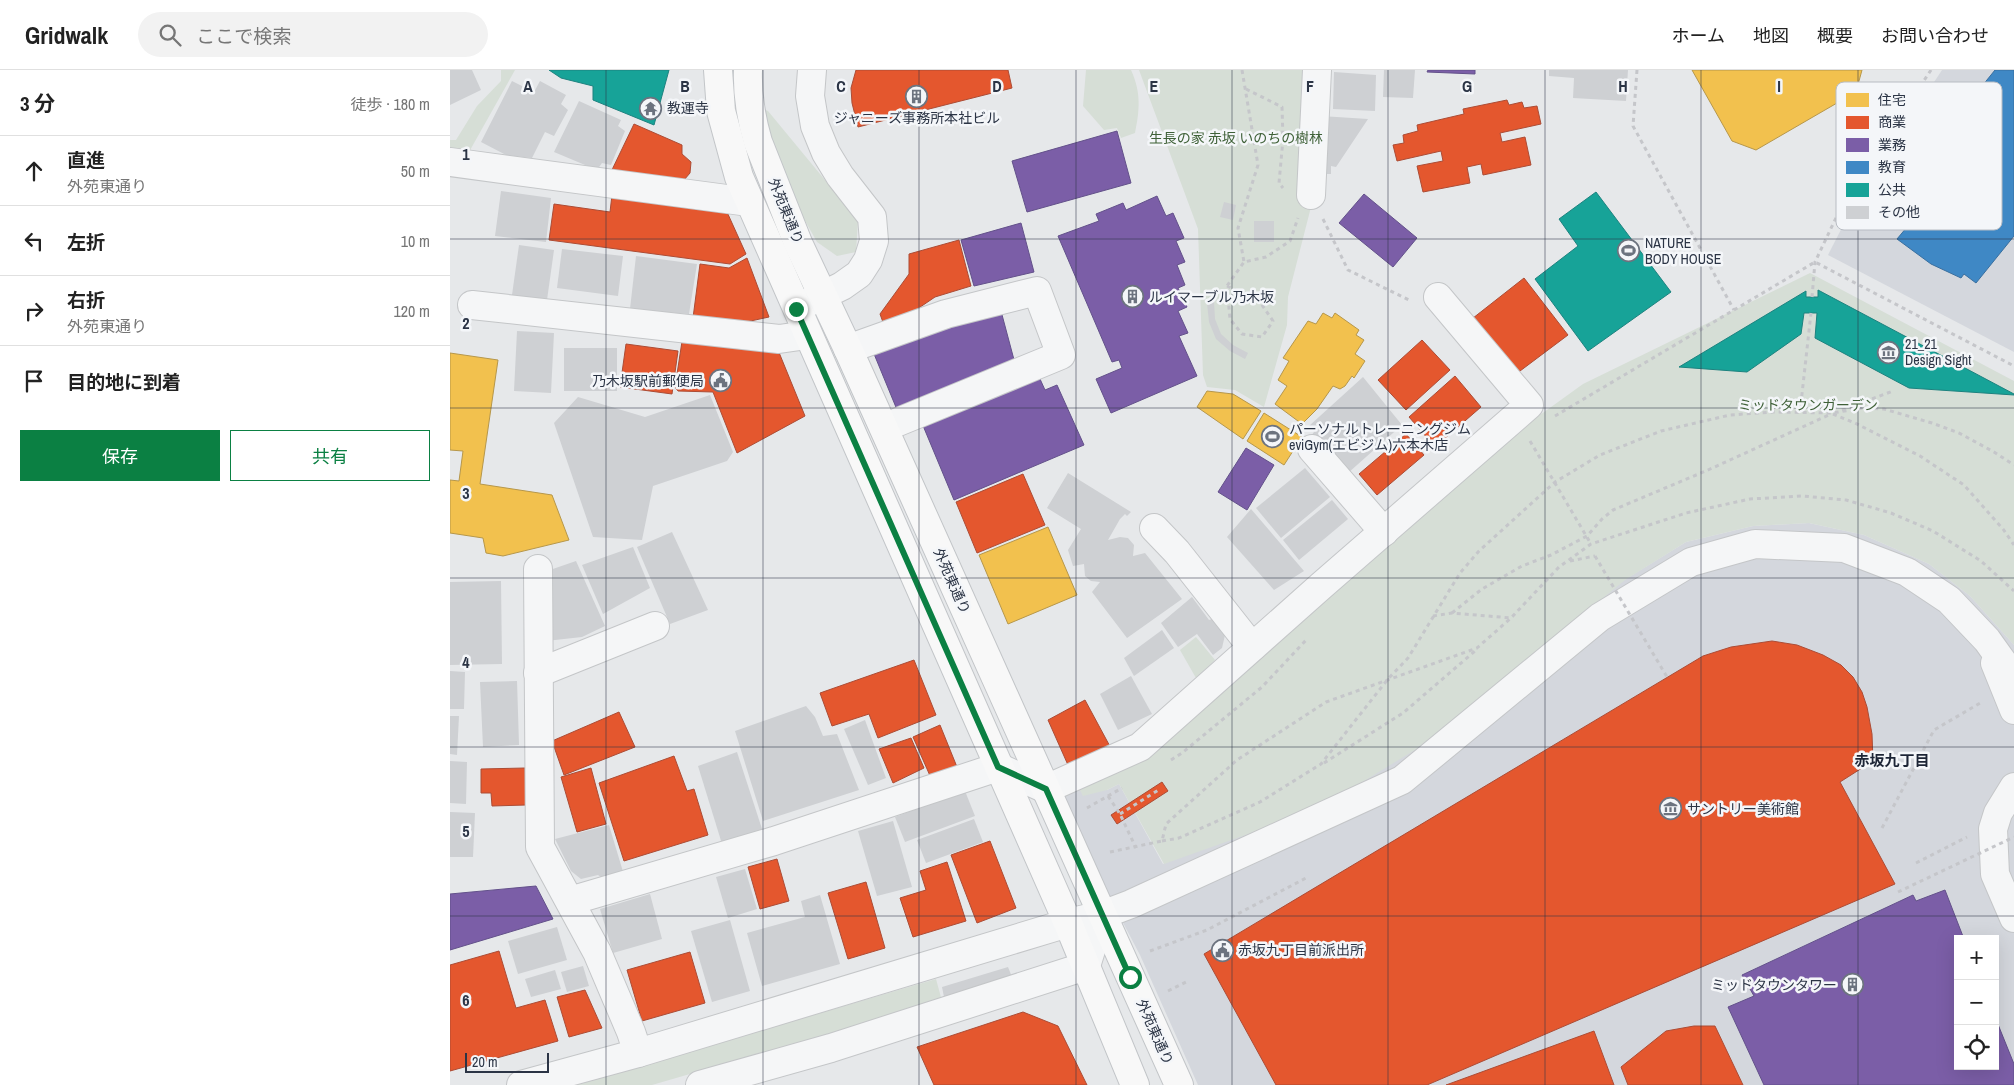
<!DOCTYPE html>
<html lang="ja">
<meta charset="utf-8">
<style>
body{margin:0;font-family:"Archivo Narrow","Noto Sans JP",sans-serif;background:#f2f2f2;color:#222}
.controls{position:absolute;right:15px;bottom:15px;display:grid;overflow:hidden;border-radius:0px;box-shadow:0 5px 20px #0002}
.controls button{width:45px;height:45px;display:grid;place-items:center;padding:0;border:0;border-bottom:1px solid #e0e0e0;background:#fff;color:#222;font:25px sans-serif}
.scale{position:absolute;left:15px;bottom:12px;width:84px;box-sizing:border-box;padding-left:5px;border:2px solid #2b3445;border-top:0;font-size:14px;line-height:18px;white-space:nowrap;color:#2b3445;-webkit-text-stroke:4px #f4f6f9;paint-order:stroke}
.stop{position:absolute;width:15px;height:15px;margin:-11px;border:4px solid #0b8043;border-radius:50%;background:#fff}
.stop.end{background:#0b8043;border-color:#fff;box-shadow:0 1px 5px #0008}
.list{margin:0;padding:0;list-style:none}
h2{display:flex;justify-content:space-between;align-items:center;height:65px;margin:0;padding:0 20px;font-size:21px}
h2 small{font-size:16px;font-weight:400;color:#767676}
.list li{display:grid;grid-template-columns:32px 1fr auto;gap:15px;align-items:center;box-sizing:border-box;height:70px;padding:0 20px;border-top:1px solid #e0e0e0}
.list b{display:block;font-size:19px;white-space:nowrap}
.list p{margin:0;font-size:16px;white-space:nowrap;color:#767676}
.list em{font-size:16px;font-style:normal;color:#767676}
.actions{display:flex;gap:10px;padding:15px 20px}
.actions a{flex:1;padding:11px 0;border:1px solid #0b8043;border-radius:0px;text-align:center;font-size:18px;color:#0b8043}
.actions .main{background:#0b8043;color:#fff}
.icon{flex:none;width:28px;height:28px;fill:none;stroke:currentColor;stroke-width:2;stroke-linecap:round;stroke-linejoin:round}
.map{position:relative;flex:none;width:1564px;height:1015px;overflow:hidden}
header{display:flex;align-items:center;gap:30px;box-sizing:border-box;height:70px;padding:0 25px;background:#fff;border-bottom:1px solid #e0e0e0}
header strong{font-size:24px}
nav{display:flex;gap:28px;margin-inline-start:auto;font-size:18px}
.search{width:350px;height:45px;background:#f2f2f2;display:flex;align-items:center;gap:12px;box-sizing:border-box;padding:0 18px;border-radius:28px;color:#767676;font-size:19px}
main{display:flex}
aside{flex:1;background:#fff}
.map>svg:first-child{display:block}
</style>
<header>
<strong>Gridwalk</strong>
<div class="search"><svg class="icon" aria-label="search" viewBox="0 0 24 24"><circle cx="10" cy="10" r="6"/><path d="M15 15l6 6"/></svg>ここで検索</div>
<nav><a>ホーム</a><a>地図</a><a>概要</a><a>お問い合わせ</a></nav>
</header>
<main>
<aside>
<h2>3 分<small>徒歩 · 180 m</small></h2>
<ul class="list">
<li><svg class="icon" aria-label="ahead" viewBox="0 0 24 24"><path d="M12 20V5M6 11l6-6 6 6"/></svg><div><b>直進</b><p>外苑東通り</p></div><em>50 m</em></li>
<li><svg class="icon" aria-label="left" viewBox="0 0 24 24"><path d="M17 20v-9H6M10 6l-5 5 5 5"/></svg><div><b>左折</b></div><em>10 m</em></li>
<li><svg class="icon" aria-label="right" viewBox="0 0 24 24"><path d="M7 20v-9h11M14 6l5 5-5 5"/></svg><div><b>右折</b><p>外苑東通り</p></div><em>120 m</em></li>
<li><svg class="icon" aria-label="arrive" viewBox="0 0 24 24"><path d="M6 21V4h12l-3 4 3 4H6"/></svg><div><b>目的地に到着</b></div></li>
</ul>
<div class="actions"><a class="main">保存</a><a>共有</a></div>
</aside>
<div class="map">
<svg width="1564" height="1015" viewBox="0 0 1564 1015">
<rect width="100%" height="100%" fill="#e6e8ea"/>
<!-- built -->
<g fill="#d4d7dd" fill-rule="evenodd">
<path d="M1492,0H1564V282L1378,185L1403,136Z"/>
<path d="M1359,453L1414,465L1479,494L1520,526L1564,575V1015H748L690,885L639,788L610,722L617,713L657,720L669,714L713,794L1236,472L1303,456ZM1508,869H1545V996H1508Z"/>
</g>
<!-- green -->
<g fill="#d6ded6">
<path d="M51,0H65L19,82L0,86V70H6L27,36L51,11Z"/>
<path d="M636,0H681C691,22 690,39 685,63L671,68L667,58L654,60L633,36Z"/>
<path d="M689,0H858L861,137L838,227L837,255L814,337L785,320L757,317L753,305L748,159Z"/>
<path d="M309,37L318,41L408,150L406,182L387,186L367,172L328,103Z"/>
<path d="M1360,203L1564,311V575L1520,526L1479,494L1414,465L1359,453L1303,456L1236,472L1175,510L978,672L868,739L714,794L669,714L657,720L633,726L625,710L845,555L1072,358L1133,314Z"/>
<path d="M746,567L765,590L746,608L730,580Z"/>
<path d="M486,909L492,931L202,1015H125Z"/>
</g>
<!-- homes -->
<g fill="#f2c14e" stroke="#b6974b">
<path d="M1242,0H1412L1406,22L1306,80L1282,71Z"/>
<path d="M873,243L882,248L885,243L909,260L906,265L914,270L905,284L915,291L904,308L902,306L895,316L890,319L883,316L867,339L852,354L825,334L837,316L828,310L839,291L833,288L858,251L866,254Z"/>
<path d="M0,283L48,290L30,414L102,425L119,470L53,486L36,483L33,468L0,463V410L9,411L13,381L0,380Z"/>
<path d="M757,321L783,324L811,341L793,369L747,337Z"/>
<path d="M814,343L852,367L834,395L797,371Z"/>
<path d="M598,457L627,525L558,554L529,485Z"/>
</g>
<!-- shops -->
<g fill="#e4572e" stroke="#ac4c35">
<path d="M406,0H558L562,18L408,57L402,33L401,18Z"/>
<path d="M1057,30L1059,35L1072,32L1074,38L1087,36L1091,54L1050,63L1052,72L1075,67L1081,95L1033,105L1031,94L1017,97L1020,113L973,122L967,96L993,91L991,81L947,91L943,75L954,73L953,65L968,61L967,55L1014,44L1013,39Z"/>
<path d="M184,54L232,75V84L241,92L240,103L234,110L160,104Z"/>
<path d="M162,125L277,142L296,184L280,194L99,170L104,134L160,142Z"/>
<path d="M509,170L521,216L485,227L454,248L434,255L430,244L459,204V184Z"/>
<path d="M297,188L319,247L296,252L243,248L250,194L279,198Z"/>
<path d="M1074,208L1118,265L1062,307L1018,252Z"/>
<path d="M233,265L328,280L355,346L287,383L263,322L228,321L225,317Z"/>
<path d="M972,270L1000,300L956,340L928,310Z"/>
<path d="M176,274L228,281L222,324L170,317Z"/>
<path d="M1005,306L1031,337L985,377L959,347Z"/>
<path d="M956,364L974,385L927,425L909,404Z"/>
<path d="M573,404L595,455L527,483L506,432Z"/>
<path d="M1322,571L1347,575L1373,585L1391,595L1403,607L1412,622L1417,637L1422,664L1423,691L1390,712L1445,814L977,1015H826L754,884L1253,586L1281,577Z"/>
<path d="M464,590L486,645L428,668L419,644L382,656L370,623Z"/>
<path d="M635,630L663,682L618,695L598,650Z"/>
<path d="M169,642L185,677L114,705L102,671Z"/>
<path d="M490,655L507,697L481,708L463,667Z"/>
<path d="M461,668L474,698L443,713L429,679Z"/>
<path d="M224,686L237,721L244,719L258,765L174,791L149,713Z"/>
<path d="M75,698L76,735L42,736L41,723H31V699Z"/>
<path d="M141,698L156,754L127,762L111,707Z"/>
<path d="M712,712L718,721L667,754L661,745Z"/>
<path d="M540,771L566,838L527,853L501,785Z"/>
<path d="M327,789L339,831L310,839L298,797Z"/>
<path d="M497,792L516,851L463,867L450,828L476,820L470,801Z"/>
<path d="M416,812L435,878L398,889L378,823Z"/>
<path d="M49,881L66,938L95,930L108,971L0,1001V895Z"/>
<path d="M240,882L255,933L192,951L177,900Z"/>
<path d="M135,920L152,958L119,967L107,927Z"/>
<path d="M573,942L608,956L637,1015H484L467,977Z"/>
<path d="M1244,956H1265L1293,1015H1178L1171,997L1216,961Z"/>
<path d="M1144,961L1164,1015H996Z"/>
</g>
<!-- offices -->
<g fill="#7b5ea7" stroke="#63518a">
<path d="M978,0H1025V4L977,2Z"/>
<path d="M667,61L681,113L577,142L562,91Z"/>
<path d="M914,124L967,168L943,197L889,153Z"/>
<path d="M707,126L716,146L723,143L734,168L726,171L735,192L727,195L735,215L728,218L737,237L728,241L738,263L729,266L747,306L661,343L646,309L672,298L669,290L662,292L608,166L649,151L646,144L673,133L676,140Z"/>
<path d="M571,153L584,202L524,216L511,170Z"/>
<path d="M551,241L567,301L450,347L422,279Z"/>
<path d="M585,298L595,320L607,315L634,375L504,430L469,346Z"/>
<path d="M796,378L824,395L797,440L768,422Z"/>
<path d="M86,816L103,849L0,880V824Z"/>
<path d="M1495,820L1514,869H1508V996H1545V947L1564,994V1015H1314L1278,937L1304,926L1292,905L1463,825L1466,831Z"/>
</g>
<!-- schools -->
<path fill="#3f88c5" stroke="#396f9f" d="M1545,0H1564V166L1526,213L1514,204L1511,208L1481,194L1447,169L1457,157L1449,151L1514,70L1499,57Z"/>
<!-- public -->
<g fill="#17a398" stroke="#1d827f">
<path d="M99,0H219L204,55L143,30V16L111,8Z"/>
<path d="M1146,122L1221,222L1138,281L1085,209L1128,176L1109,149Z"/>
<path d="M1368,220L1564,324V325L1459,318L1365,268L1367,243H1354L1351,264L1297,302L1229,297L1356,221V227H1368Z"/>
</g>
<!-- building -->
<g fill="#ced0d3">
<path d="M0,0H22L31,20L0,35Z"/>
<path d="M934,0H965L963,28L933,27Z"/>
<path d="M1099,0H1178L1176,31L1123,28L1124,8L1099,6Z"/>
<path d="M884,2L926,5L925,41L883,39Z"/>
<path d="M62,11L84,22L90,11L116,25L111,34L118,40L104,66L95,62L82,88L56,85L31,72Z"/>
<path d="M129,31L171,50L168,56L175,61L161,95L152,93L147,100L104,82Z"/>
<path d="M871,46L918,49L886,97L881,96V104H868Z"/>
<path d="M51,121L101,128L96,172L45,166Z"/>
<path d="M774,132L786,135L783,150L770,147Z"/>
<rect x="804" y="151" width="20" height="21"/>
<path d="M69,175L104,180L97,230L62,225Z"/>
<path d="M112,179L173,186L168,226L107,218Z"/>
<path d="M186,186L247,194L239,244L180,239Z"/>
<path d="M764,232L765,249L771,264L783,275L798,283L795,289L780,281L766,269L759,252L757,233Z"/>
<path d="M67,261L104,263L101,323L64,321Z"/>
<rect x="114" y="278" width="53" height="43"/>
<path d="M913,307L952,355L898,403L861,366L864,362L859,356Z"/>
<path d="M260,325L283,382L277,391L203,416L192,470L143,467L104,353L128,327L195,347Z"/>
<path d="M855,398L880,427L831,468L806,438Z"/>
<path d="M618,403L681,442L677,446L675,444L670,449L658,470L670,467L678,468L684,475L683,486L695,483L732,529L677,568L642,522L650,512L641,511L635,506L634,494L623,496L618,480L631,459L597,438Z"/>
<path d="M882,430L898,449L849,490L833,470Z"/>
<path d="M801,439L854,501L824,520L777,467Z"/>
<path d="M222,462L258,540L220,554L187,477Z"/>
<path d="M183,477L200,518L153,544L132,495Z"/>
<path d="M126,491L155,556L132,567L96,571L97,501Z"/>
<path d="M51,511L52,594L0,595V512Z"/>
<path d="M742,527L759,550L762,549L775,565L772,578L763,585L747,564L728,577L711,553Z"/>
<path d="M712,560L724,578L684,606L674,588Z"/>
<path d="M0,601L15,602L14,639H0Z"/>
<path d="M681,606L702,644L668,660L650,624Z"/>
<path d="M67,611L69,675L33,677L30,612Z"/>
<path d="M356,636L365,647L373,666L387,664L409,720L313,751L285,661Z"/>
<path d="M0,646H9L7,685L0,684Z"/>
<path d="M415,650L436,708L418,715L394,659Z"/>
<path d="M287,682L313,762L272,774L248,696Z"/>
<path d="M0,691L17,692L16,734L0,733Z"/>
<path d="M515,721L525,746L455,772L445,747Z"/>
<path d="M0,742L25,743L23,787H0Z"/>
<path d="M524,749L533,772L476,793L467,770Z"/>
<path d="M443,751L462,817L427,826L408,761Z"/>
<path d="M159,755L174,805L155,810L148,805L131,809L121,801L105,769Z"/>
<path d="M295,799L307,839L278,848L266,807Z"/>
<path d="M200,824L212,869L163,883L150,839Z"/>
<path d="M370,825L390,894L312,916L297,863L355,847L351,831Z"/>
<path d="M280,850L300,921L262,932L241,861Z"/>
<path d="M107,857L117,890L68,904L58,871Z"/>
<path d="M133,896L139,916L117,922L111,902Z"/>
<path d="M558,897L562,907L494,927L492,917Z"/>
<path d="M105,900L111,919L81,927L75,909Z"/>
</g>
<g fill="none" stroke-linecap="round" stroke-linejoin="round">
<defs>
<g id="minor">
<path d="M0,92L299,132"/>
<path d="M861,125L867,0"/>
<path d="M22,235L329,269L357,265"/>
<path d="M351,236L392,216L409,204L418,190L424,171L422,147L390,106L376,83L365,56L360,26L362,0"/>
<path d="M398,279L496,244L587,221L611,285L448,352"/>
<path d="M862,379L934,462"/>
<path d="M704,458L727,482L802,577"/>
<path d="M88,499L90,777L147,882L181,962L188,983"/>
<path d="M1545,593L1564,640"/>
<path d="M88,603L205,556"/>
<path d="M1564,717L1548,743L1543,759L1545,804L1564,848"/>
<path d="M120,831L324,771L548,697L596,719L690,677L871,516L1079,335L988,227"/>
<path d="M71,1015L188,983L618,853L652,845L681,834L952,710L1150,547L1241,492L1305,474L1394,478L1457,502L1499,530L1537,570L1564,608"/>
<path d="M250,1015L381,978L636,896L652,845"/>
</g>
<g id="major">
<path d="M268,0L271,41L289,107L618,853L685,1015"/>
<path d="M298,0C297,25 301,48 308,72L348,173L398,279L729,1015"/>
</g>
</defs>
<!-- minor casing -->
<use href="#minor" stroke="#c4c6c8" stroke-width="30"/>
<!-- major casing -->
<use href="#major" stroke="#c2c5c8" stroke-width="30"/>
<!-- path -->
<g stroke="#c5c6ca" stroke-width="3" stroke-dasharray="4 4" stroke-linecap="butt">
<path d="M792,0L808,95L788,158L794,192"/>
<path d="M1187,0L1183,56L1284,240"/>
<path d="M796,19L832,37L833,69L829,113L833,118"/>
<path d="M873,149L898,200L961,231"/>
<path d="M777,216L810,232L823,251L812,267L792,264L780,249L777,216L794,192L816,187L840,171L848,148"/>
<path d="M1362,227L1365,192L1394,131L1481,0"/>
<path d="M1392,340L1443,321"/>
<path d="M1350,342L1361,243"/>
<path d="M1383,344L1405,353L1470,386L1514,415L1553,459L1564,475"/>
<path d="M1105,346L1365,192L1564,296"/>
<path d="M1080,371L1141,474"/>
<path d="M1120,491L1145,486"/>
<path d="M1002,543L1032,519L1072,496L1101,485L1137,466L1152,449L1163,440L1258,400L1381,344"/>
<path d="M983,546L1002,543L1061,548"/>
<path d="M721,690L732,683L812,617L858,568"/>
<path d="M874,693L953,643L1025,581"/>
<path d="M658,726L670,744L686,778"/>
<path d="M637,738L672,718"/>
<path d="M670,744L710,719"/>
<path d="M1432,758L1484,660L1532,632"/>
<path d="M712,771L729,768L810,732L871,694L938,609L958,588L1010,503L1029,481L1105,412L1150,385L1211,361L1280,345L1323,342L1382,343L1413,338L1434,339L1482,353L1509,363L1544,382L1564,395"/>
<path d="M660,782L712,771L716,754L787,690L876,632L1027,578L1061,548L1109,497L1141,474L1236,443L1300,429L1353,426L1396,430L1441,443L1483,461L1531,491L1564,521"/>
<path d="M1466,793L1517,767"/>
<path d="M700,881L757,860L856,808"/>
<path d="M718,921L738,911"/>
</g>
<!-- minor -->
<use href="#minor" stroke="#f5f6f7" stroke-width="28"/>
<!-- major -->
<use href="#major" stroke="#f8f8f8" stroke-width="28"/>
<!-- path-bridge -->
<g stroke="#c5c6ca" stroke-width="3" stroke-dasharray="4 4" stroke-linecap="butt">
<path d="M1145,486L1217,607"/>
<path d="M1448,822L1564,767"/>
</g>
</g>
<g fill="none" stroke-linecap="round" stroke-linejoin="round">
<!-- route -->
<path stroke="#0b8043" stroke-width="6" d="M346,239L548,697L596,719L680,907"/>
</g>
<!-- grid -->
<path fill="none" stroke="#2b3445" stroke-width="1" stroke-opacity="0.55" d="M156,0V1015M313,0V1015M469,0V1015M626,0V1015M782,0V1015M938,0V1015M1095,0V1015M1251,0V1015M1408,0V1015M0,169H1564M0,338H1564M0,508H1564M0,677H1564M0,846H1564"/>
<!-- icons -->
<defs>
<symbol id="building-ring" viewBox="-11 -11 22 22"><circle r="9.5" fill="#f4f6f9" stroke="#6c737f" stroke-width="1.5"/><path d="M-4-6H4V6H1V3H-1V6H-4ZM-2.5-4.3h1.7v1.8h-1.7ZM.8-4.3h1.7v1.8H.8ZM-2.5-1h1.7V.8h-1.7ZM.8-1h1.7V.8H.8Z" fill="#6c737f"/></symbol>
<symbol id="temple-ring" viewBox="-11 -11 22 22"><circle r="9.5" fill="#f4f6f9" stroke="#6c737f" stroke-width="1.5"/><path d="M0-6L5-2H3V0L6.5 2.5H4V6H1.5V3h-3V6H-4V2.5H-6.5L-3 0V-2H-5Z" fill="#6c737f"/></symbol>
<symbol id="stadium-ring" viewBox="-11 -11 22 22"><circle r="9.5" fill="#f4f6f9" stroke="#6c737f" stroke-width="1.5"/><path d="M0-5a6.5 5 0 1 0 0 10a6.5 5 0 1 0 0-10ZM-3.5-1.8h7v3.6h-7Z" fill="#6c737f"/></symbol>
<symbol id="museum-ring" viewBox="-11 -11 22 22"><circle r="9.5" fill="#f4f6f9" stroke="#6c737f" stroke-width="1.5"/><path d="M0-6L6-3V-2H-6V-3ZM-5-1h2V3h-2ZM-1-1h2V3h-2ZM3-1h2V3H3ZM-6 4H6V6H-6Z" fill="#6c737f"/></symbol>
<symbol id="civic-ring" viewBox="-11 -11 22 22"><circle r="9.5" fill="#f4f6f9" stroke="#6c737f" stroke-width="1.5"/><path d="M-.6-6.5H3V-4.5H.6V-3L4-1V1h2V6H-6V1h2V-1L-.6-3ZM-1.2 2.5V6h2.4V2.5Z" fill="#6c737f"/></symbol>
</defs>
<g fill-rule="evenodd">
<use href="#building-ring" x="454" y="14" width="25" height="25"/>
<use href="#temple-ring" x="188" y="26" width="25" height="25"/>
<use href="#stadium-ring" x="1166" y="168" width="25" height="25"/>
<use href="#building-ring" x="670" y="214" width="25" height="25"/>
<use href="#museum-ring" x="1426" y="270" width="25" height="25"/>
<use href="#civic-ring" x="258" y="298" width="25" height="25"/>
<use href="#stadium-ring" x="810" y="354" width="25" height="25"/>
<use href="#museum-ring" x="1208" y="726" width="25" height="25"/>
<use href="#civic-ring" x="760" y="868" width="25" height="25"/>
<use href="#building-ring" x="1390" y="902" width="25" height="25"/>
</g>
<g text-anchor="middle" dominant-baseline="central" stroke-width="5" stroke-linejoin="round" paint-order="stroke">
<!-- poi labels -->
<g font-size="14" fill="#2b3445" stroke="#f4f6f9" text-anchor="start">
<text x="217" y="38">教運寺</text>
<text x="467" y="48" text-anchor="middle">ジャニーズ事務所本社ビル</text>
<text x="1195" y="173">NATURE<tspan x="1195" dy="16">BODY HOUSE</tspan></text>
<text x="699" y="227">ルイマーブル乃木坂</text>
<text x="1455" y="274">21_21<tspan x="1455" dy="16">Design Sight</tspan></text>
<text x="254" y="311" text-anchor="end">乃木坂駅前郵便局</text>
<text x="839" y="359">パーソナルトレーニングジム<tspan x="839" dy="16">eviGym(エビジム)六本木店</tspan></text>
<text x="1237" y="739">サントリー美術館</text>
<text x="788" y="880">赤坂九丁目前派出所</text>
<text x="1387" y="915" text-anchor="end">ミッドタウンタワー</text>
</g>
<!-- park labels -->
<g font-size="14" fill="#3f6138" stroke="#f4f6f9">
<text x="786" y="68">生長の家 赤坂 いのちの樹林</text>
<text x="1358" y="335">ミッドタウンガーデン</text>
</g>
<!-- street labels -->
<g font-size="14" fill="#2b3445" stroke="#f4f6f9">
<text transform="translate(336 141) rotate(68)">外苑東通り</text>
<text transform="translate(502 511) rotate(66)">外苑東通り</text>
<text transform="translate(705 962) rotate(66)">外苑東通り</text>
</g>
<!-- neighbourhood labels -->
<g font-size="15" font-weight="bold" fill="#1d2536" stroke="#f4f6f9">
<text x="1442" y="690">赤坂九丁目</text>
</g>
</g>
<!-- legend -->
<rect x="1386" y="12" width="166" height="148" rx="8" fill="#f4f6f9" stroke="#b8bcc3" stroke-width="1"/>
<rect x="1396" y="23" width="23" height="14" fill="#f2c14e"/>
<rect x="1396" y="46" width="23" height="13" fill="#e4572e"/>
<rect x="1396" y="68" width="23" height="14" fill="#7b5ea7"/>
<rect x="1396" y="91" width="23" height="13" fill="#3f88c5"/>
<rect x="1396" y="113" width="23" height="14" fill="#17a398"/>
<rect x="1396" y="136" width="23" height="13" fill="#ced0d3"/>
<g font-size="14" fill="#2b3445">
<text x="1428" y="35">住宅</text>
<text x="1428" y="57">商業</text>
<text x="1428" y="80">業務</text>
<text x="1428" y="102">教育</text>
<text x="1428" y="125">公共</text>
<text x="1428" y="147">その他</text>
</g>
<g font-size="16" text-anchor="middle" font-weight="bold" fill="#2b3445" stroke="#f4f6f9" stroke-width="5" stroke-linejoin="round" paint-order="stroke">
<text x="78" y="22">A</text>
<text x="235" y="22">B</text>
<text x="391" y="22">C</text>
<text x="547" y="22">D</text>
<text x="704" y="22">E</text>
<text x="860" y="22">F</text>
<text x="1017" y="22">G</text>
<text x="1173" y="22">H</text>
<text x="1329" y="22">I</text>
<text x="16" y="90">1</text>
<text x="16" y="259">2</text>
<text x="16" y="429">3</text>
<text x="16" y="598">4</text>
<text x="16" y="767">5</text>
<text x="16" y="936">6</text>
</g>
</svg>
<div class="controls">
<button>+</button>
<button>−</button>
<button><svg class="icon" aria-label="locate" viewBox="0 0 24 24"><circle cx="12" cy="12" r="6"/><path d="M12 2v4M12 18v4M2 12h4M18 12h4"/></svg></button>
</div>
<div class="scale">20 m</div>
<div class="stop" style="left:680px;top:907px"></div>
<div class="stop end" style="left:346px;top:239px"></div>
</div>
</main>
